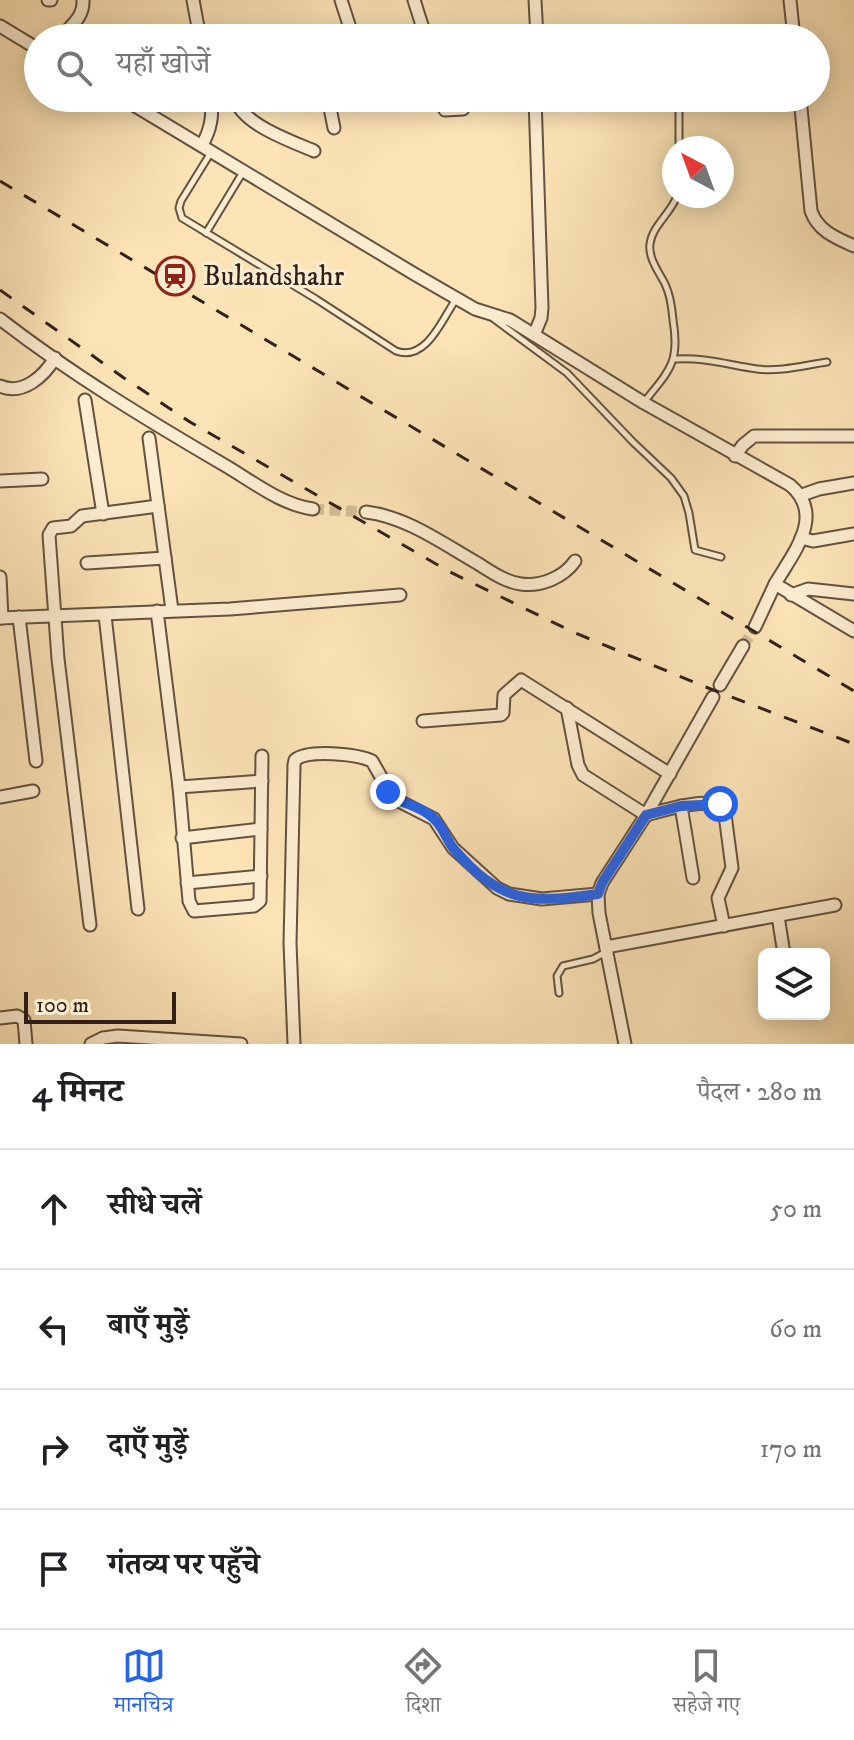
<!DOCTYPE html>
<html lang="hi">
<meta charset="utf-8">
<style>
body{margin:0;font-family:"IM FELL DW Pica","Noto Serif Devanagari",serif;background:#f6f6f6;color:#202124}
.controls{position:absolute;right:24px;bottom:24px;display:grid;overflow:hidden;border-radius:12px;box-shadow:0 4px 20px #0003}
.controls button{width:72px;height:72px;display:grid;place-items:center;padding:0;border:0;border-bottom:2px solid #e0e0e0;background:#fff;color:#202124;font:40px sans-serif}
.compass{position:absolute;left:662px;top:136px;width:72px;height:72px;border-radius:50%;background:#fff;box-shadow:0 4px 20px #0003;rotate:319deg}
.scale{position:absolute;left:24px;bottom:20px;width:152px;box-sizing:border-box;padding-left:8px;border:4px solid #322018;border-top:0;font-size:22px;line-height:28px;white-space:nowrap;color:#322018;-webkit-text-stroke:6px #fdedd0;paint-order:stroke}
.stop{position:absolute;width:24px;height:24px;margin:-18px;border:6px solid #2563eb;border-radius:50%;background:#fff}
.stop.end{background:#2563eb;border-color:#fff;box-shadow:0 2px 8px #0008}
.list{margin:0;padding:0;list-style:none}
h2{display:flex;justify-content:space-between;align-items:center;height:104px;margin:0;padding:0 32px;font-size:34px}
h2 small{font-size:26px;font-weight:400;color:#757577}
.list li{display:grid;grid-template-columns:52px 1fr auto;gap:24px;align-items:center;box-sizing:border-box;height:120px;padding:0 32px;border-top:2px solid #e0e0e0}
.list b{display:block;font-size:30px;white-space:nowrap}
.list em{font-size:26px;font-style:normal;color:#757577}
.icon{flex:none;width:44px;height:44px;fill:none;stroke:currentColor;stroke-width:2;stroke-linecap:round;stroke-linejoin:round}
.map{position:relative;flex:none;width:854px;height:1044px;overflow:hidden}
.search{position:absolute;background:#fff;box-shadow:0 4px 20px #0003;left:24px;right:24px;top:24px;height:88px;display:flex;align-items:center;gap:20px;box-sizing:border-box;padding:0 28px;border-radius:44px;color:#757577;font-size:30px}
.sheet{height:584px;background:#fff}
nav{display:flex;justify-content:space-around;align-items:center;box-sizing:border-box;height:112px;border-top:2px solid #e0e0e0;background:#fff;font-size:22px;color:#757577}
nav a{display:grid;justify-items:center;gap:4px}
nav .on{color:#2563eb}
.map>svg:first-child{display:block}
</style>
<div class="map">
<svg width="854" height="1044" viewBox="0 0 854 1044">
<rect width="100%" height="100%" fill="#fce4b7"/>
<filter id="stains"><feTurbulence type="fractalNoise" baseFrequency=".0025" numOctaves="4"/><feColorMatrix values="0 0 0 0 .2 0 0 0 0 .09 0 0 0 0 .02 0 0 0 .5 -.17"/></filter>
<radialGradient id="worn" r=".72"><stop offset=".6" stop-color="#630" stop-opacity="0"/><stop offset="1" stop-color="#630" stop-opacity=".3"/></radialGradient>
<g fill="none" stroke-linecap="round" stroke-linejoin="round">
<!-- minor-tunnel -->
<g stroke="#d4bd97" stroke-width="11" stroke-dasharray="11 5.5" stroke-linecap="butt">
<path d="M313,509L366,512"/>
<path d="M743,646L755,627"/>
</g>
<defs>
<g id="service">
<path d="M679,98V148"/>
<path d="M210,154L181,201L179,208L182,218L316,299L396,351C426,362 442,320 456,299"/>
<path d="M206,233L243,172"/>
<path d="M494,319L567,373L633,442L671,478L684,496L689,513L695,550L721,557"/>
<path d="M675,359C704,357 729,365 757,369C780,372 805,365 827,362"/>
<path d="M644,402C670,370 680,362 673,320C672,308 670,294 665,284C659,272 648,258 650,244C652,226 671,213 677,196"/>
<path d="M559,993L557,976L563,966L593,959L606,952"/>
</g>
<g id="minor">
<path d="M48,0H51"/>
<path d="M193,0L200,38"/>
<path d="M341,0L351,31"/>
<path d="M414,0L426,38"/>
<path d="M535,0L537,38"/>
<path d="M790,0L794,38"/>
<path d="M0,26L38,49"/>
<path d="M60,38C71,26 84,17 83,0"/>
<path d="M122,98L416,275L475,309L510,320L644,403L790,485C826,515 793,553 775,584L854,631"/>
<path d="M235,98C241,124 291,141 314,151"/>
<path d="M328,98L334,128"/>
<path d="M441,98L445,110L463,109"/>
<path d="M800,98L811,211C818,231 836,238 854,246"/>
<path d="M202,145C211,129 213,116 211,98"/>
<path d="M0,319C71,374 149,421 226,466C253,482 282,505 313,509"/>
<path d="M534,335L541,318L542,308L535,98"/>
<path d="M0,386C23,396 44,376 55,358"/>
<path d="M85,400L103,514"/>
<path d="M149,438L172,610"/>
<path d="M735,456L743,445L754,436H854"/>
<path d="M0,481L42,479"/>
<path d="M802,495L819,489L854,483"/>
<path d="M366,512C407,517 442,543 477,563C490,571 505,582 521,584C541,587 564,577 575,561"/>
<path d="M801,538L813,541L854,534"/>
<path d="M87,563L165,558"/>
<path d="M0,577L2,618"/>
<path d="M791,595L808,589L854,594"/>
<path d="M157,611L179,787L189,901L194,911L254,906L260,901L262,756"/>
<path d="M105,615L138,909"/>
<path d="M19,617L36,761"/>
<path d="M0,618L230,609L400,595"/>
<path d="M755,627L775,584"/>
<path d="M720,685L743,646"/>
<path d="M567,708L578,765L583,775L646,815C665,810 707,797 724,807L732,868L718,898L724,926"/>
<path d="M423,721L501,715L503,713L504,695L521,680L670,774"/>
<path d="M179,787L262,781"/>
<path d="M0,797L33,791"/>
<path d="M681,806L693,878"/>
<path d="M182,838L261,829"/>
<path d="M187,883L261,876"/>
<path d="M778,916L784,954"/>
<path d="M90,925L58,659L49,535L53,528L71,526L82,516L158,506"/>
<path d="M606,947L835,905"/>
<path d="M0,1018L17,1016L24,1020L26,1044"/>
<path d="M91,1044L103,1038L118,1036L241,1044"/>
<path d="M294,1044L290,943L294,765L295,760C308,749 357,754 372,761L393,798L434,819L453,848L497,888L509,894L542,899L598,894"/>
<path d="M625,1044L599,913L598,894L602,883L646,815L713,697"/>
</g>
</defs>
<!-- service casing -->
<use href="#service" stroke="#645140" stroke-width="9"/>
<!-- minor casing -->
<use href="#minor" stroke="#645140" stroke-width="15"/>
<!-- service -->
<use href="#service" stroke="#fdedd0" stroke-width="5"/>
<!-- minor -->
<use href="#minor" stroke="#fdedd0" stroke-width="11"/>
<!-- rail -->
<g stroke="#322018" stroke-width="3" stroke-dasharray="14 14" stroke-linecap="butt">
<path d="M0,181L854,691"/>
<path d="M0,290L124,378L190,422L450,572L573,632L703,686L854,744"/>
</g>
</g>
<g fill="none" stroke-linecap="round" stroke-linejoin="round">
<!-- route -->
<path stroke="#2563eb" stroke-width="10" d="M388,792L393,798C410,805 430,810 440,826C445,833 448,841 453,848C500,903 529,904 598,894L602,883L646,815L681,806L720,804"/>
</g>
<!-- icons -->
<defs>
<symbol id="station-ring" viewBox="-11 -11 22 22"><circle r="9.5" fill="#fdedd0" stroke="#8f2418" stroke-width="1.5"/><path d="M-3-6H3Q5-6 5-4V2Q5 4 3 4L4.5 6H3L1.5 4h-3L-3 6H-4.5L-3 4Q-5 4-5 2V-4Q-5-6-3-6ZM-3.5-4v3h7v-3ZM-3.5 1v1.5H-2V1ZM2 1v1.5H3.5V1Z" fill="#8f2418"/></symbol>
</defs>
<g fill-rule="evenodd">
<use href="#station-ring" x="153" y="254" width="44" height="44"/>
</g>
<g text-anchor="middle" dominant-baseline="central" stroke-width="6" stroke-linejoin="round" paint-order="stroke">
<!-- poi labels -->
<g font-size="28" fill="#322018" stroke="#fdedd0" text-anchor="start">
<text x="203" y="276">Bulandshahr</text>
</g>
</g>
<rect width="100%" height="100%" filter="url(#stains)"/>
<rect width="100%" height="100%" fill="url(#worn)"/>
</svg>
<div class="controls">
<button><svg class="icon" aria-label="layers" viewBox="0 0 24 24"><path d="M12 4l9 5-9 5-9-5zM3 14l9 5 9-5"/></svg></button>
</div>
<svg class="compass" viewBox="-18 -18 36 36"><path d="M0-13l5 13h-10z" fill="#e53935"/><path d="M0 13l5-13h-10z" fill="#757577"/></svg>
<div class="scale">100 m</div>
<div class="stop" style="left:720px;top:804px"></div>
<div class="stop end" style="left:388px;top:792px"></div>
<div class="search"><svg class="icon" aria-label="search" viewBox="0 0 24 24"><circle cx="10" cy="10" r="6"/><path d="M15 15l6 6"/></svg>यहाँ खोजें</div>
</div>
<section class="sheet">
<h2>4 मिनट<small>पैदल · 280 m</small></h2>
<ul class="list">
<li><svg class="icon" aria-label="ahead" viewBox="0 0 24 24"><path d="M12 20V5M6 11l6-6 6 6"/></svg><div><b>सीधे चलें</b></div><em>50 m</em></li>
<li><svg class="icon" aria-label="left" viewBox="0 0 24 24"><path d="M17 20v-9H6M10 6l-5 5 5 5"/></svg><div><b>बाएँ मुड़ें</b></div><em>60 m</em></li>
<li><svg class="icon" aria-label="right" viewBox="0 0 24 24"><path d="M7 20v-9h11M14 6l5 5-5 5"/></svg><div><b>दाएँ मुड़ें</b></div><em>170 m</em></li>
<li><svg class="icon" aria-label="arrive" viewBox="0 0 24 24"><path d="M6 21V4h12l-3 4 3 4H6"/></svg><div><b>गंतव्य पर पहुँचे</b></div></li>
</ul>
</section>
<nav>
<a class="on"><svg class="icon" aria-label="map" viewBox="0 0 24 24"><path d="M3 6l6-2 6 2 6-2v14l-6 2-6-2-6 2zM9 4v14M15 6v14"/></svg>मानचित्र</a>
<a><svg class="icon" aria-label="directions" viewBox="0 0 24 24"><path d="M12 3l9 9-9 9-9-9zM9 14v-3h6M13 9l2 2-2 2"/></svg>दिशा</a>
<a><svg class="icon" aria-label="saved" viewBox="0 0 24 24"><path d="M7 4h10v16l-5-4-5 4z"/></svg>सहेजे गए</a>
</nav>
